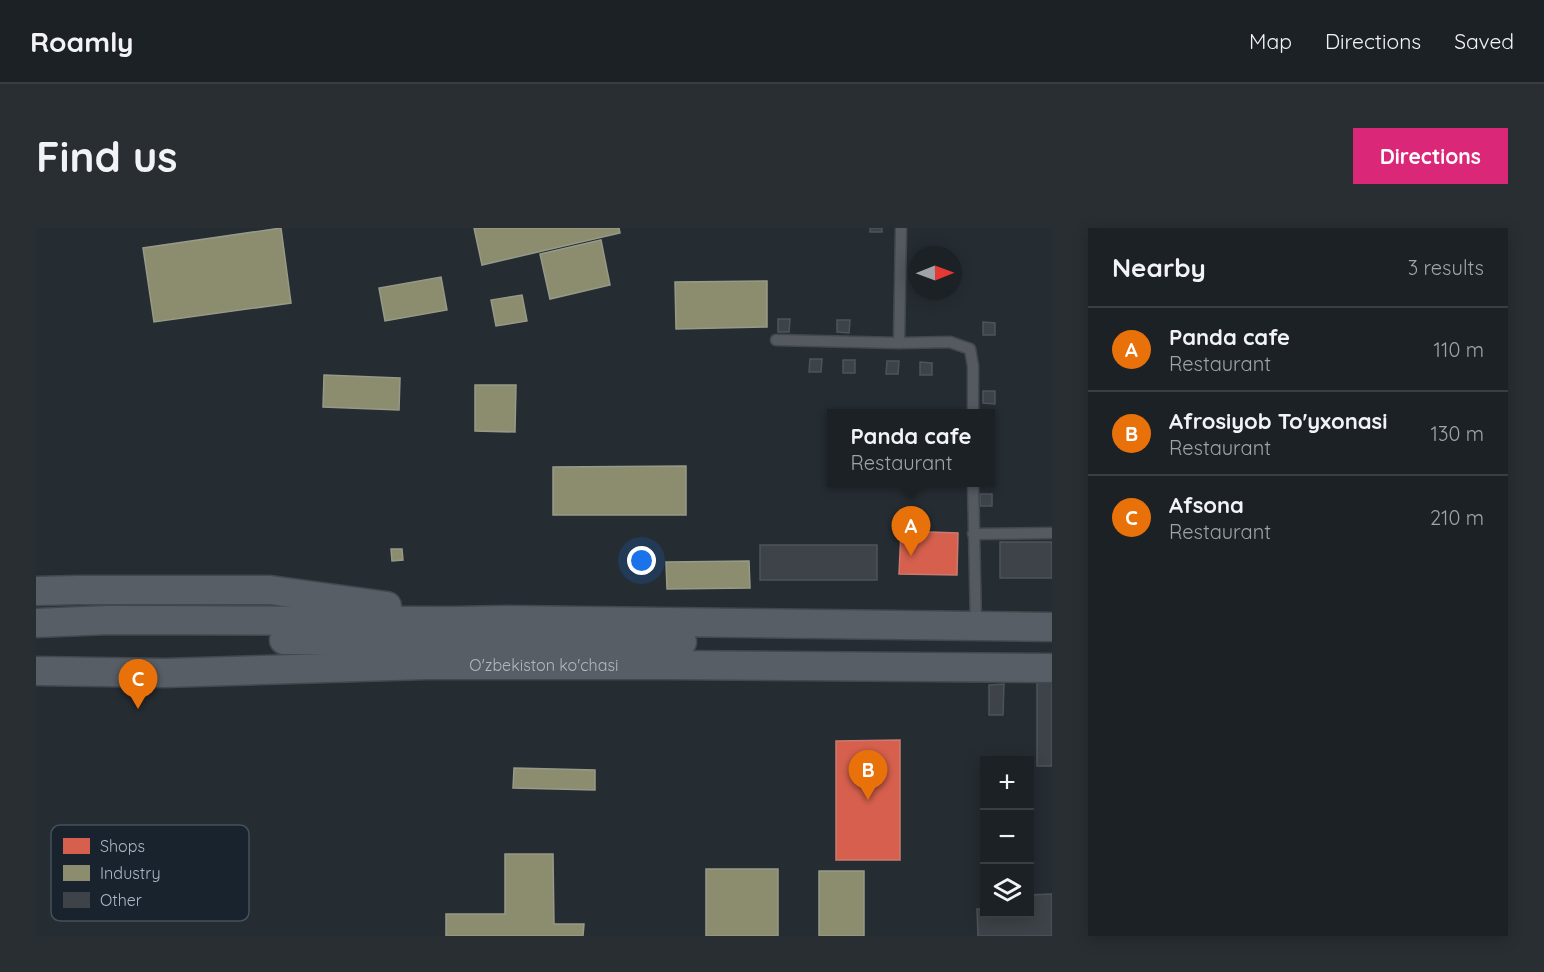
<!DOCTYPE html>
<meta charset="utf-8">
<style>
body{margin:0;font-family:Quicksand,sans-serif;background:#292e32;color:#f1f3f6}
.controls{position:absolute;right:18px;bottom:18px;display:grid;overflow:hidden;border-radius:0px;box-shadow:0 3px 15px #0003}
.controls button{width:54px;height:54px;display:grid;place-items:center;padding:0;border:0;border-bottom:2px solid #3a3e43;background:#1c2126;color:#f1f3f6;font:30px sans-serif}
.compass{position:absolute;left:872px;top:18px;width:54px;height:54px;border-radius:50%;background:#1c2126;box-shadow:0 3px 15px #0003;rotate:89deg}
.you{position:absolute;left:606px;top:333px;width:21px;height:21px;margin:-15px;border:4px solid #fff;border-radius:50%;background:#1a73e8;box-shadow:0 0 0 9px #1a73e833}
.badge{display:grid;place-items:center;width:39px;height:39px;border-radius:50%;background:#db2777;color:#fff;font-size:20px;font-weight:700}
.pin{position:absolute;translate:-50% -50px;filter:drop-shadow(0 2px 3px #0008)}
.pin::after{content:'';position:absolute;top:32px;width:21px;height:18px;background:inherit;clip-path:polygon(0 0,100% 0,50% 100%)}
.popup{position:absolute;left:791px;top:181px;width:168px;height:78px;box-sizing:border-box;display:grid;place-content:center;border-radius:0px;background:#1c2126;filter:drop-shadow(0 2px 4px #0005);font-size:20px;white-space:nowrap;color:#a0a3a7}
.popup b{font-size:22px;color:#f1f3f6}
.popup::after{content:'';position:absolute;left:50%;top:100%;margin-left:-12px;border:12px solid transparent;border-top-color:#1c2126}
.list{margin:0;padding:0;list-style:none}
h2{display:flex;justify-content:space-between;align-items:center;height:78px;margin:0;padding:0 24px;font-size:26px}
h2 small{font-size:20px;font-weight:400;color:#a0a3a7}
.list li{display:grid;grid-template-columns:39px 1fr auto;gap:18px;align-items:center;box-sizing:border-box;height:84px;padding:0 24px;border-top:2px solid #3a3e43}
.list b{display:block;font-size:22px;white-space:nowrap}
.list p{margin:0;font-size:20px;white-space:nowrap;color:#a0a3a7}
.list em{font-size:20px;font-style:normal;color:#a0a3a7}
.icon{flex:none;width:33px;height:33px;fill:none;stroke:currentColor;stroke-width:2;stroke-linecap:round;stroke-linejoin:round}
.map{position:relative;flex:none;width:1016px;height:708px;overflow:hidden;border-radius:0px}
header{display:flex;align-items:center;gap:36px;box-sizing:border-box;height:84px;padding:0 30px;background:#1c2126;border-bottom:2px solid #3a3e43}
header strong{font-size:28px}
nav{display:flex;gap:33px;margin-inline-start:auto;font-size:21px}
.intro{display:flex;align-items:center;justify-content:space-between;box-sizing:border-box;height:144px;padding:0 36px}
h1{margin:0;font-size:42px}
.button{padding:15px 27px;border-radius:0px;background:#db2777;color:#fff;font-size:21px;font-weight:700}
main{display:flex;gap:36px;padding:0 36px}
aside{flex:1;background:#1c2126;border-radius:0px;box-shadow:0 3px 15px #0003}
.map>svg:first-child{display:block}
</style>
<header>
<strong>Roamly</strong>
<nav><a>Map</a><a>Directions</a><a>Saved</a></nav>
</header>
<div class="intro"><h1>Find us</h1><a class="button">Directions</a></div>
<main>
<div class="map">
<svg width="1016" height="708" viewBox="0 0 1016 708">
<rect width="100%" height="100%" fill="#252c32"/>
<!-- shops -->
<g fill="#d6604d" stroke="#c97b71" stroke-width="1.5">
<path d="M865,303L922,305L921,347L863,346Z"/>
<path d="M864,512V632H800V513Z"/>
</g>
<!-- industry -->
<g fill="#8c8c6e" stroke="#969a88" stroke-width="1.5">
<path d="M245,0L255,75L118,94L107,20Z"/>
<path d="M438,0H583L584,5L446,37Z"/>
<path d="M565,12L574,57L514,71L504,26Z"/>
<path d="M405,49L411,82L349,93L343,60Z"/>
<path d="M731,53V99L640,101L639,54Z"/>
<path d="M486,67L491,93L460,98L455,72Z"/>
<path d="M288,147L364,150L363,182L287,179Z"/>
<path d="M439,157H480L479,204L439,203Z"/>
<path d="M650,238V287H517V239Z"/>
<path d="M355,321H366L367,332L356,333Z"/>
<path d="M713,333L714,360L631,361L630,334Z"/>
<path d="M478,540L559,542V562L477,560Z"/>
<path d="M469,626H517L518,696H548L547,708H410V686H469Z"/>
<rect x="670" y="641" width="72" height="67"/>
<rect x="783" y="643" width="45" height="65"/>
</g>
<!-- building -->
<g fill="#3d4348" stroke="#4c545a" stroke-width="1.5">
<rect x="834" y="0" width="12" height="4"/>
<path d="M742,91H754L753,104H742Z"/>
<path d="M801,92H814L813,105L801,104Z"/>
<path d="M947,94L959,95V107H947Z"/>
<path d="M774,131H786L785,144H773Z"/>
<rect x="807" y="132" width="12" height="13"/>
<path d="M851,133H863L862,146H850Z"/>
<path d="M884,134L896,135V147H884Z"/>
<path d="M947,163H959V176L947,175Z"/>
<rect x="944" y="266" width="12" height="12"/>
<rect x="964" y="314" width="52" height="36"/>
<rect x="724" y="317" width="117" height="35"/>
<rect x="1001" y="454" width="15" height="84"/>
<path d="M968,456L967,487H953V457Z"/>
<path d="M1016,666V708H942L941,681H948V669V686H993V667Z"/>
</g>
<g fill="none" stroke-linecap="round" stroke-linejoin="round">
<defs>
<g id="service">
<path d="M740,112L863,115L914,114L934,121L937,138V186"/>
<path d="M863,115L865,0"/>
<path d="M937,254L940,398"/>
<path d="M937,306L1016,305"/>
</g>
<g id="secondary">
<path d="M0,363L43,362H234L351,378"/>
<path d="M0,395L73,392L418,393L470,392L1016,399"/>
<path d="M248,412L646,414"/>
<path id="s1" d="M0,443L129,445L390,437H630L1016,440"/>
</g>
</defs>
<!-- service casing -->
<use href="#service" stroke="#42484d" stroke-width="13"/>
<!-- secondary casing -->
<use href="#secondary" stroke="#42484d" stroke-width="31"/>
<!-- service -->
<use href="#service" stroke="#545a60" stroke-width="10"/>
<!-- secondary -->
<use href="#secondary" stroke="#585e65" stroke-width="28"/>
</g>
<g text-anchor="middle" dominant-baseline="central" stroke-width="6" stroke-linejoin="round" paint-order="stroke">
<!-- street labels -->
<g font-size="16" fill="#acb9c5" stroke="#18232d">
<text stroke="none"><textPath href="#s1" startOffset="508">O'zbekiston ko'chasi</textPath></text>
</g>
</g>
<!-- legend -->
<rect x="15" y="597" width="198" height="96" rx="9" fill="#18232d" stroke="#44505b" stroke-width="1.5"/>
<rect x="27" y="610" width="27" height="16" fill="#d6604d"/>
<rect x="27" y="637" width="27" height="16" fill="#8c8c6e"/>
<rect x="27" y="664" width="27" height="16" fill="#3d4348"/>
<g font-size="16" fill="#acb9c5">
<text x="64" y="624">Shops</text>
<text x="64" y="651">Industry</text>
<text x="64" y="678">Other</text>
</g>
</svg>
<div class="controls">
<button>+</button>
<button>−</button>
<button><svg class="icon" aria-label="layers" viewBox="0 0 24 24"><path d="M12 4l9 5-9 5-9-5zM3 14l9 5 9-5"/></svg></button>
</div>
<svg class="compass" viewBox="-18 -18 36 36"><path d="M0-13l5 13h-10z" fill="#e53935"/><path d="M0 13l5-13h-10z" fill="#a0a3a7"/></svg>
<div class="you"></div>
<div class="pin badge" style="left:875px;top:328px;background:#e8710a">A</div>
<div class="popup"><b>Panda cafe</b>Restaurant</div>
<div class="pin badge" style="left:832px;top:572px;background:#e8710a">B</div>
<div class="pin badge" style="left:102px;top:481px;background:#e8710a">C</div>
</div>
<aside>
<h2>Nearby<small>3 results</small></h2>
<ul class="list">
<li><span class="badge" style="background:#e8710a">A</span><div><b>Panda cafe</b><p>Restaurant</p></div><em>110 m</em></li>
<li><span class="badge" style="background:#e8710a">B</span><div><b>Afrosiyob To'yxonasi</b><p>Restaurant</p></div><em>130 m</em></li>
<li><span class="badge" style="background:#e8710a">C</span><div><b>Afsona</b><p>Restaurant</p></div><em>210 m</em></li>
</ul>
</aside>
</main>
